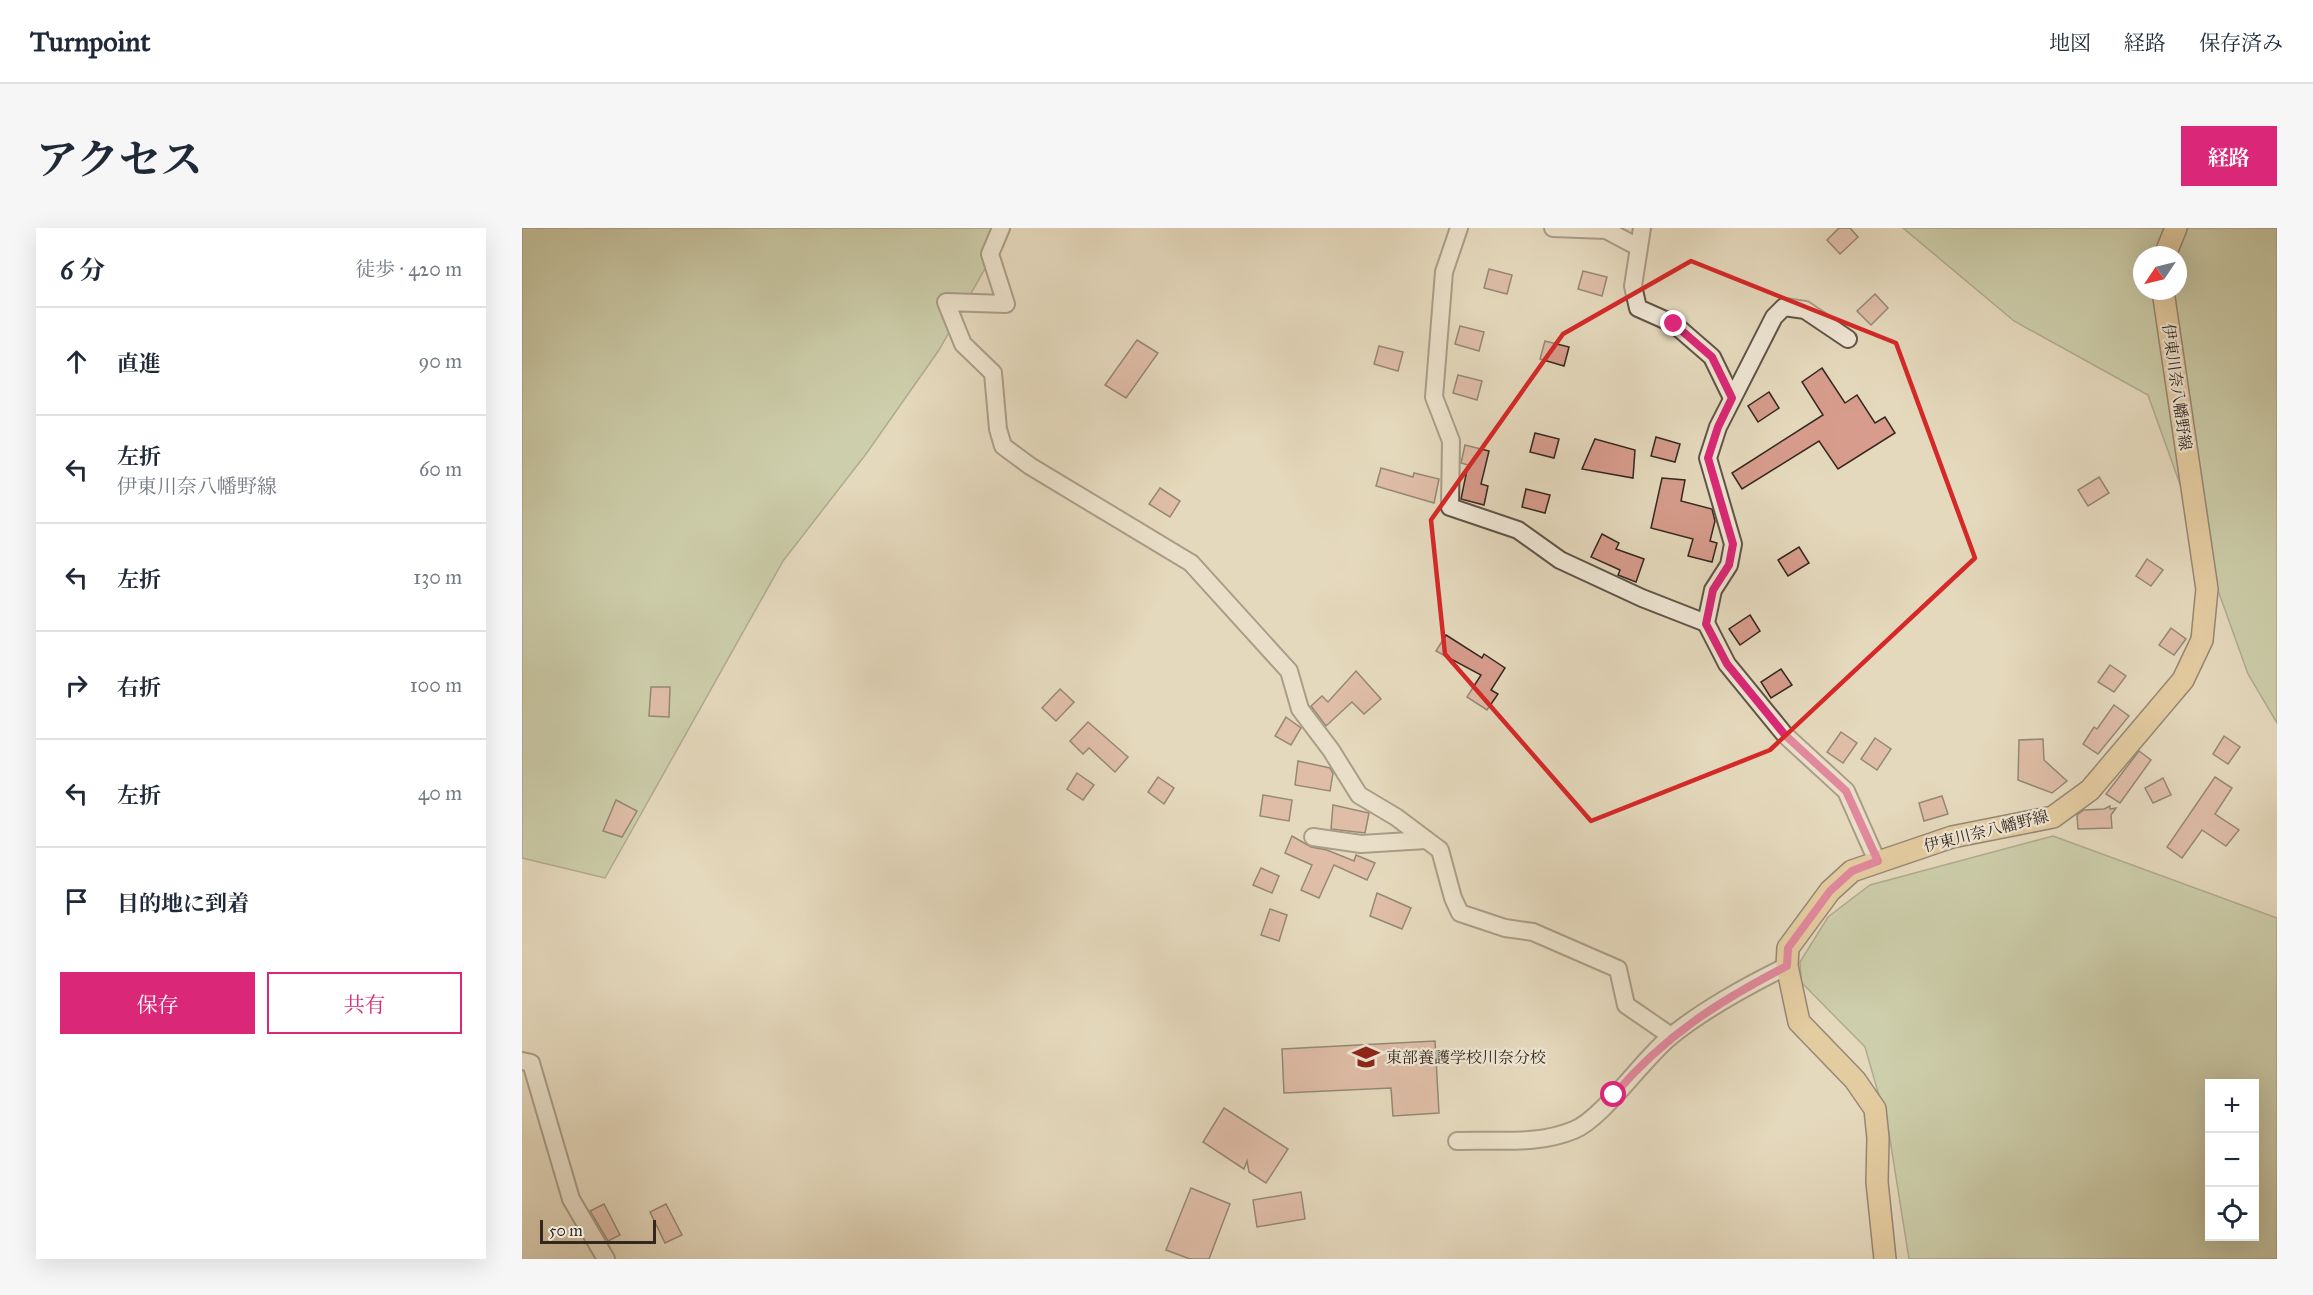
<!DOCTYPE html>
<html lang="ja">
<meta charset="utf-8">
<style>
body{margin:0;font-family:"IM FELL Great Primer","Noto Serif JP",serif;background:#f6f6f7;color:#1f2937}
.controls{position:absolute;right:18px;bottom:18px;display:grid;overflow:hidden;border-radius:0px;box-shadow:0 6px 24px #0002}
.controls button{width:54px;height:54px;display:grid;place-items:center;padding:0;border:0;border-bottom:2px solid #e0e1e3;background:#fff;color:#1f2937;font:30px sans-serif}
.compass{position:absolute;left:1611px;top:18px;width:54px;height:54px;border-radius:50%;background:#fff;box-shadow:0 6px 24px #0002;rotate:235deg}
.scale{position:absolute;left:18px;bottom:15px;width:116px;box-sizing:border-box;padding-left:6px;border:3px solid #342720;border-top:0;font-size:16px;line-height:21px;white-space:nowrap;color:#342720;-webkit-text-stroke:4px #eee6d4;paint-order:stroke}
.stop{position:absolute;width:18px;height:18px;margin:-14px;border:4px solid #db2777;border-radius:50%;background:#fff}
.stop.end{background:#db2777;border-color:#fff;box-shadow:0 2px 6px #0008}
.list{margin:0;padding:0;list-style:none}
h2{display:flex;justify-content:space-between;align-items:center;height:78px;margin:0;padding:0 24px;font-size:26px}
h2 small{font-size:20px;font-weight:400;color:#747a83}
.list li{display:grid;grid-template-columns:39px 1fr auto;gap:18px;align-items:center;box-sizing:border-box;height:108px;padding:0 24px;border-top:2px solid #e0e1e3}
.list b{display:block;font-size:22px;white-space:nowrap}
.list p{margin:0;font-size:20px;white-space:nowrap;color:#747a83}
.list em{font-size:20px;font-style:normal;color:#747a83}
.actions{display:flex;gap:12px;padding:18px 24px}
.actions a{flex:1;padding:14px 0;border:2px solid #db2777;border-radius:0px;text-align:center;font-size:21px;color:#db2777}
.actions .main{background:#db2777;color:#fff}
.icon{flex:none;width:33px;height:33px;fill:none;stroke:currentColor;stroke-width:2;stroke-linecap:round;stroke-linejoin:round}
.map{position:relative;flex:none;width:1755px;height:1031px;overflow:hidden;border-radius:0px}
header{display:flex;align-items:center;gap:36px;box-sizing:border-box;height:84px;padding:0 30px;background:#fff;border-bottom:2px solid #e0e1e3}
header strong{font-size:28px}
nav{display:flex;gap:33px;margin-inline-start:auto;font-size:21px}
.intro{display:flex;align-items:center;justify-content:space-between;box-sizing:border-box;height:144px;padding:0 36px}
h1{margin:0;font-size:42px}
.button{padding:15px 27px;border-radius:0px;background:#db2777;color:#fff;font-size:21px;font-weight:700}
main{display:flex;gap:36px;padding:0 36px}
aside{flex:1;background:#fff;border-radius:0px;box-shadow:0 6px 24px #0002}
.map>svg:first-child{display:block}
</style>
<header>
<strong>Turnpoint</strong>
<nav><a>地図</a><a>経路</a><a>保存済み</a></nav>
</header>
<div class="intro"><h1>アクセス</h1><a class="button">経路</a></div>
<main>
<aside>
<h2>6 分<small>徒歩 · 420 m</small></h2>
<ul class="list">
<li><svg class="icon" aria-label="ahead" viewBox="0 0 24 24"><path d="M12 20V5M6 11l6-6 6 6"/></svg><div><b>直進</b></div><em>90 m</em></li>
<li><svg class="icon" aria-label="left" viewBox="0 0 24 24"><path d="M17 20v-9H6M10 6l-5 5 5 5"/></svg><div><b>左折</b><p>伊東川奈八幡野線</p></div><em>60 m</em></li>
<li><svg class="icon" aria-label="left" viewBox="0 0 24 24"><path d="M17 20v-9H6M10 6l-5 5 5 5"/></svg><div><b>左折</b></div><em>130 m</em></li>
<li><svg class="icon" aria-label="right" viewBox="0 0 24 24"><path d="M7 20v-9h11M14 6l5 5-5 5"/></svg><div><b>右折</b></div><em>100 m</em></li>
<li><svg class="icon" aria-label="left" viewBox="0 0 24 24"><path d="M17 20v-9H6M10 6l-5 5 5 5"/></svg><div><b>左折</b></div><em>40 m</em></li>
<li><svg class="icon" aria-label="arrive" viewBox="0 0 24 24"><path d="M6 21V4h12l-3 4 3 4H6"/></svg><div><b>目的地に到着</b></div></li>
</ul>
<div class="actions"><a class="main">保存</a><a>共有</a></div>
</aside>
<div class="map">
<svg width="1755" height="1031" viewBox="0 0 1755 1031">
<rect width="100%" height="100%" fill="#e5d9bd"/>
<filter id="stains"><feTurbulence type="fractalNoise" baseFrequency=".00333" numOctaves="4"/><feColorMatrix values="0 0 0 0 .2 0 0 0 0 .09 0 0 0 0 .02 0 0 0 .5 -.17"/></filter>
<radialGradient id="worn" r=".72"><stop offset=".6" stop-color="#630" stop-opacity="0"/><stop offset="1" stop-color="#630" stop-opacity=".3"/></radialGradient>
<!-- green -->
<g fill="#b0c094" stroke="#72745a" stroke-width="1.5" fill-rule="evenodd">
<path d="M0,0H486L417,122L344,226L261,333L83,650L0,630Z"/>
<path d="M1381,0H1755V495L1726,446L1626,167L1492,93ZM1620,27H1656V63H1620Z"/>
<path d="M1531,608L1755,690V1031H1387L1366,899L1343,819L1279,754L1278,734L1306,689L1348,657ZM1688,856H1732V1008H1688Z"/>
</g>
<!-- building -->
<g fill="#d79c8c" stroke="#342720" stroke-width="1.5">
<path d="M1317,0H1328L1336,9L1318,26L1305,12Z"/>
<path d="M967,41L990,47L985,66L962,60Z"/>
<path d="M1061,43L1085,49L1080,68L1056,61Z"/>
<path d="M1353,66L1366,80L1349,97L1335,83Z"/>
<path d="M938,98L962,104L957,123L933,116Z"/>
<path d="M615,112L636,125L604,170L583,157Z"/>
<path d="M1023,113L1047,119L1042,138L1018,131Z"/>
<path d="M857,118L881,124L876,143L852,136Z"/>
<path d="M1300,140L1323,175L1335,167L1353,195L1363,189L1373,205L1316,241L1297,213L1220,261L1210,245L1301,187L1280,154Z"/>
<path d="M936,147L960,153L955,172L931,165Z"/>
<path d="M1247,164L1257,180L1236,194L1226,178Z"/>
<path d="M1013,205L1037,211L1032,230L1008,224Z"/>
<path d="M1134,209L1158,216L1153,234L1129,228Z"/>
<path d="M1073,211L1113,222L1111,250L1060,241Z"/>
<path d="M943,217L967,223L959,256L966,258L962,277L939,271L946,237L939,235Z"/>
<path d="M859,240L891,249L892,245L917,251L912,275L854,258Z"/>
<path d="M1577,249L1587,265L1566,278L1556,262Z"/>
<path d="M1140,250L1163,252L1159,273L1190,281L1193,293L1188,313L1195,315L1190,334L1166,328L1171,311L1129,300Z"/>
<path d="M638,260L658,273L648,289L627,276Z"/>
<path d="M1004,261L1028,267L1023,285L1000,279Z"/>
<path d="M1080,306L1097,315L1094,321L1122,331L1114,354L1096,347L1098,342L1069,329Z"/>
<path d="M1277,319L1287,335L1266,348L1256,332Z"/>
<path d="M1625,331L1641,342L1629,358L1614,348Z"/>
<path d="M1228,387L1238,403L1218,417L1207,401Z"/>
<path d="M1649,400L1664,411L1652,427L1637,417Z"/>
<path d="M924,407L960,430L962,426L983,440L969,462L976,466L965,482L945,469L959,447L914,423Z"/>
<path d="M1588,437L1604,448L1592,464L1576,454Z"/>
<path d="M1259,441L1270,457L1249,470L1239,454Z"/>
<path d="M834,443L859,471L842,486L830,474L804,498L789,478L800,468L806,474Z"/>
<path d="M129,459H148L147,489L127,488Z"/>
<path d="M538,461L552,474L534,493L520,480Z"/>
<path d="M1592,477L1607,488L1576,526L1561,516L1572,499L1575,501Z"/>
<path d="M764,489L779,500L769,517L753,508Z"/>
<path d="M566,494L606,529L593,544L567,520L561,526L548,513Z"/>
<path d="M1319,504L1335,515L1321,535L1305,524Z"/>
<path d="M1702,508L1718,519L1706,536L1691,526Z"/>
<path d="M1353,510L1369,521L1355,542L1339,531Z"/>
<path d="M1521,511L1522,532L1545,553L1530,565L1496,552L1497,512Z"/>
<path d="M1617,523L1629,532L1598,575L1584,566Z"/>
<path d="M776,533L808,540L811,545L808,563L773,557Z"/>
<path d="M555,545L572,557L561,572L545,561Z"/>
<path d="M636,549L652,560L642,576L626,564Z"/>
<path d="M1693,549L1710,560L1693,586L1717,602L1704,618L1680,602L1660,630L1645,619Z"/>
<path d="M1641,550L1649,567L1631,575L1623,560Z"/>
<path d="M741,567L770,572L767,593L738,588Z"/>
<path d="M1420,568L1426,586L1402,593L1397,575Z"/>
<path d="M94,572L115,583L100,609L81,603Z"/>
<path d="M811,577L847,585L843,605L809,601Z"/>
<path d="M1588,578V581L1594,580L1589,587L1590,600L1556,601L1555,587L1562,582L1582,581Z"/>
<path d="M770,608L789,619L805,622L832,633L834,627L853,635L845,652L812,637L797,670L779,662L790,637L763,625Z"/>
<path d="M739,640L757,648L750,665L731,657Z"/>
<path d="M855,665L889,680L880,701L848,688Z"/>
<path d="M748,681L765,687L757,713L739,707Z"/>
<path d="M913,813L917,885L871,888L869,860L762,865L760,821Z"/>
<path d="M702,880L766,921L744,955L727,944L725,933L722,941L681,914Z"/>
<path d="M669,960L708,976L687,1031H668L644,1022Z"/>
<path d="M779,964L783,991L735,999L731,972Z"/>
<path d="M82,976L98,1007L86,1013L68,983Z"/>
<path d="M144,976L160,1007L143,1015L128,984Z"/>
</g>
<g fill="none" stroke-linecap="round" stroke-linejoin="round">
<defs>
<g id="minor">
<path d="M479,0L468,26L484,76L424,74L441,116L471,145L476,201L481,218L508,238L669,335L767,443L778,481L809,522L837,567L874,589L918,622L931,670L938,685L983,700L1011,704L1096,741L1104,777L1149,808"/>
<path d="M937,0L922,44L912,169L929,213L928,279L996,302L1038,332L1120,370L1184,395"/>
<path d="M1031,0L1084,2L1116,19"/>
<path d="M1120,0L1111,58L1116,80L1152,96L1190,129L1210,170"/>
<path d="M1326,111L1283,82L1262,79L1252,89L1196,199L1186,230L1211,316L1207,337L1191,362L1184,395L1205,436L1263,507L1324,563L1355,633"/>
<path d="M791,609L839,616L904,612"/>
<path d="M0,833L9,835L49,971L84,1031"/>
<path d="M935,913C976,911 1013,918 1052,902C1081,890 1120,832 1148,809C1182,781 1225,758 1265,738"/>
</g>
<g id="major">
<path d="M1643,27L1654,0"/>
<path d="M1363,1031L1355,954L1356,910L1353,881L1333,852L1277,794L1265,738L1266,720L1308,663L1330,643L1430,609L1531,589L1568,562L1661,452L1680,412L1685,361L1641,63"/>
</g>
</defs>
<!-- minor casing -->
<use href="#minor" stroke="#605447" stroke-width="20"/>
<!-- major casing -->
<use href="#major" stroke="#342720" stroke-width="24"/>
<!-- minor -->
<use href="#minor" stroke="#eee6d4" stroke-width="16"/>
<!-- major -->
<use href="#major" stroke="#e2bc7e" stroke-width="21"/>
</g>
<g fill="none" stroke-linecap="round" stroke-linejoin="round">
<!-- route -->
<path stroke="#db2777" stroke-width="8" d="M1092,867C1142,808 1197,773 1265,738L1266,720L1308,663L1330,643L1356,633L1324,563L1263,507L1205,436L1184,396L1191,362L1207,337L1211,316L1186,230L1196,199L1210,170L1190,129L1152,96"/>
</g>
<!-- marked area -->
<path d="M0 0H1755V1031H0ZM1169,33L1374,115L1453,330L1248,522L1069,593L923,426L909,292L1041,106Z" fill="#e5d9bd" fill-opacity=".55" fill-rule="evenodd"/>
<path fill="none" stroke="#d62828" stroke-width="4.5" stroke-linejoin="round" d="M1169,33L1374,115L1453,330L1248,522L1069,593L923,426L909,292L1041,106Z"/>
<!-- icons -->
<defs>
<symbol id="school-bare" viewBox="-9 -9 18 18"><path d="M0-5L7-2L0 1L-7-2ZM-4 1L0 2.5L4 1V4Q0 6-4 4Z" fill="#8f2418" stroke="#eee6d4" stroke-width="2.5" paint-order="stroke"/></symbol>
</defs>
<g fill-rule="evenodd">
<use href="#school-bare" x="825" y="810" width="38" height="38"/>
</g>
<g text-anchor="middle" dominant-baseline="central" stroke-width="4.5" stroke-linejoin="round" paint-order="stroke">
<!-- street labels -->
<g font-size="16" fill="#342720" stroke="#eee6d4">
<text transform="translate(1655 159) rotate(82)">伊東川奈八幡野線</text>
<text transform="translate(1464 603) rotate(-14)">伊東川奈八幡野線</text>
</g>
<!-- poi labels -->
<g font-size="16" fill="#342720" stroke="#eee6d4" text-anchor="start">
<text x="864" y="829">東部養護学校川奈分校</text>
</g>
</g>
<rect width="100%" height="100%" filter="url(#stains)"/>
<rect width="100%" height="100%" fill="url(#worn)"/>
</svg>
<div class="controls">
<button>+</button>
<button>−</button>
<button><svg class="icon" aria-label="locate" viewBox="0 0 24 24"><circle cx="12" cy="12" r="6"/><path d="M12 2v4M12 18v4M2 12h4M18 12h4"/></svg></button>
</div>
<svg class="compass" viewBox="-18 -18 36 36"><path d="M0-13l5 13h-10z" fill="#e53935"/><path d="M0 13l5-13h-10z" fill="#747a83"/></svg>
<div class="scale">50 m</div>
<div class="stop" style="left:1092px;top:867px"></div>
<div class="stop end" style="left:1152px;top:96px"></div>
</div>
</main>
